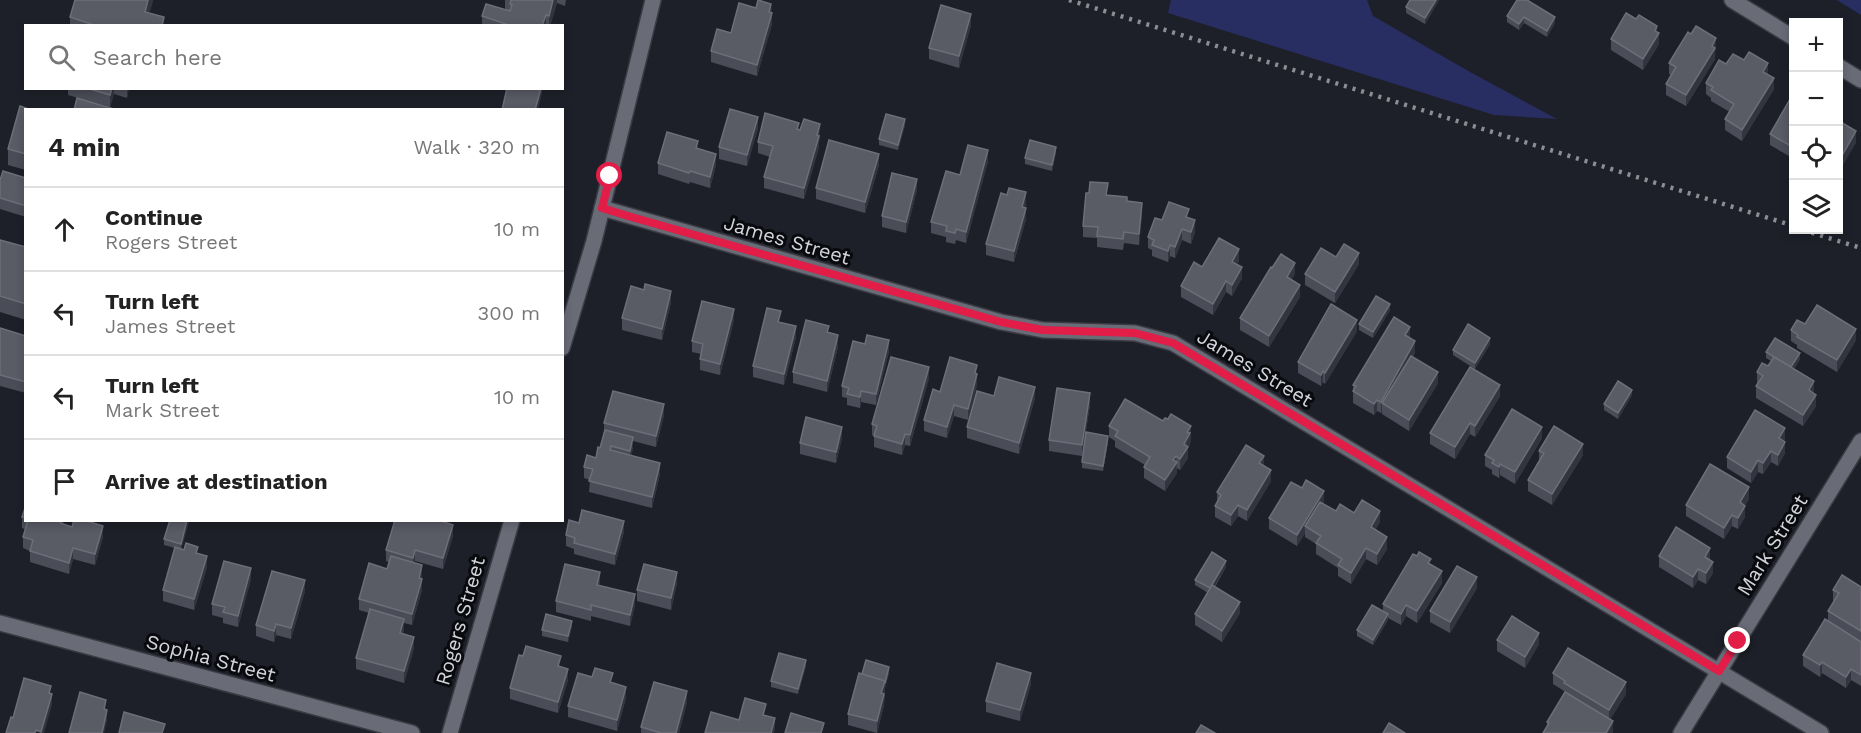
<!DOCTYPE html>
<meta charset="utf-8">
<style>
body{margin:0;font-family:"Work Sans",sans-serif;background:#f2f2f2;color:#222}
.controls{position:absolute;right:18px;top:18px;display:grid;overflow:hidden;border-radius:0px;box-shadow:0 3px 9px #0003}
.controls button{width:54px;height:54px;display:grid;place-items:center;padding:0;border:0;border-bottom:2px solid #e0e0e0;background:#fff;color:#222;font:30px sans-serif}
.stop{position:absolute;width:18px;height:18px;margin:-14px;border:4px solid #e11d48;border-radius:50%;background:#fff}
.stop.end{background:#e11d48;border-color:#fff;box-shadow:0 2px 6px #0008}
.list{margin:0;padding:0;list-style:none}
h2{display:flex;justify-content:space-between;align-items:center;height:78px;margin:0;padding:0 24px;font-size:26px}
h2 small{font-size:20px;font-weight:400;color:#767676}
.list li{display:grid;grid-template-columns:39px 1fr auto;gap:18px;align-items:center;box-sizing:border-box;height:84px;padding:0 24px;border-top:2px solid #e0e0e0}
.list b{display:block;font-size:22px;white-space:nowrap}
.list p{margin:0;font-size:20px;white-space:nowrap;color:#767676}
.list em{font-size:20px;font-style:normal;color:#767676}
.icon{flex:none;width:33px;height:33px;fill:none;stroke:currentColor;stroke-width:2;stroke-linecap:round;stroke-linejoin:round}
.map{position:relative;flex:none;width:1861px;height:733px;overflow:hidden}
.search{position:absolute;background:#fff;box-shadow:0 3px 9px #0003;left:24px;top:24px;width:540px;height:66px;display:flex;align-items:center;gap:15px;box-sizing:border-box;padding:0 21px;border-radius:0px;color:#767676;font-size:22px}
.panel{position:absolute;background:#fff;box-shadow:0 3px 9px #0003;left:24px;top:108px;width:540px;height:414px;border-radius:0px}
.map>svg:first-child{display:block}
</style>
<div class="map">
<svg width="1861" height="733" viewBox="0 0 1861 733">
<rect width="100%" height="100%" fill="#1e2029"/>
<!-- green -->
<g fill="#282d62">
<path d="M1171,0H1367L1373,16L1470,72L1557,119L1494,115L1168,13Z"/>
<path d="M1837,0H1861V15Z"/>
</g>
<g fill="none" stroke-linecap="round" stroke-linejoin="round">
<defs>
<g id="street">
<path d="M602,208L1001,322L1043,330L1135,333L1173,343L1821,733"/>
<path d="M562,348L594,241L653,0"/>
<path d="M0,623L412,733"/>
<path d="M450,733L512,520"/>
</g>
<g id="secondary">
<path d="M1732,0L1794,38"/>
<path d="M1838,66L1861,80"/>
<path d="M1681,733L1861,441"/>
</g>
</defs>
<!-- street casing -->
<use href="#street" stroke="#393a42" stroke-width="18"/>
<!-- secondary casing -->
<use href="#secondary" stroke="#393a42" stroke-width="18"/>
<!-- street -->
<use href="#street" stroke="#696b77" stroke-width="15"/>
<!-- secondary -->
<use href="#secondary" stroke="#696b77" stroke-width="15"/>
<!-- rail -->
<g stroke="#8c8d95" stroke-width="4.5" stroke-dasharray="3 6" stroke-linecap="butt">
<path d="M1069,0L1794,226"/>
<path d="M1803,230L1861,248"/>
</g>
</g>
<!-- wall -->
<g fill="#4a4c57">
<path d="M153,0L149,13L164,26H70V17Z"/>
<path d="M505,0H566L565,6L557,3L550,26H482V16L505,9Z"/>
<path d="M1410,0H1439L1425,24L1406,13V7Z"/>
<path d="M771,4L772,24L757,76L711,62V51L756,8Z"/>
<path d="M1507,16L1555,17V23L1547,37L1524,23L1519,30L1507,22Z"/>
<path d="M971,25L959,68L929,59V48Z"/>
<path d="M1657,32L1659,44L1643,70L1611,50V39Z"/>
<path d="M1716,49L1715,51V59L1686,106L1666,95V84L1671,75L1669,74V63Z"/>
<path d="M1726,64L1768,75L1774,89L1742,141L1725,130V119L1730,112L1711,101V98L1706,94V83Z"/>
<path d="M68,88H129L127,98L114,94L110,107L68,95Z"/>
<path d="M1794,103V159L1770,145V134Z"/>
<path d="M26,110V170L8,165V149Z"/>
<path d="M905,125L898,150L879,145V139Z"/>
<path d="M758,128L747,166L719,159V147Z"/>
<path d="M799,130L820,135L819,141V147L804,199L764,188V177L770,157L758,153V142Z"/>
<path d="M698,148L716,165L710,188L690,182L689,184L658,174V163Z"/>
<path d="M1056,152L1052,171L1025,164V158Z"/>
<path d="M988,161L966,243L956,240L955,244L946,242V237L931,233V222L960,175Z"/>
<path d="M879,165L865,213L816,199V188Z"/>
<path d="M26,178V217L0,209V180Z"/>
<path d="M917,190L906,233L882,227V216Z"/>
<path d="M1127,201L1142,214L1139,245L1124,243L1123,250L1097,247V238L1083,237V226Z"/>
<path d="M1026,203L1025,208L1026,219L1014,262L986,255V244Z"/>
<path d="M1189,218L1195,232L1191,244L1182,240L1175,258L1170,256L1168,262L1152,256V250L1148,248V237L1162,220Z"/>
<path d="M0,240L26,247V320L0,312Z"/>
<path d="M1336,257L1359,264L1335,303L1305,285V274Z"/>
<path d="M1239,261L1237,264L1242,278L1232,296L1226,292L1213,315L1181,297V286L1202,267Z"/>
<path d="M1295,274L1291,280L1300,297L1269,347L1240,330V318Z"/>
<path d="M671,302L662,340L622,330V318Z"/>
<path d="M1390,310L1373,338L1359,330V324Z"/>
<path d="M734,320L720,375L700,370V359L701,354L692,352V341Z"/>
<path d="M781,323L796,337L784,385L753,377V366Z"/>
<path d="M1805,324L1856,340L1837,372L1797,348V345L1791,341V330Z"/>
<path d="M0,328L26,336V393L0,386Z"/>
<path d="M1357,331L1325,384L1323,382L1321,386L1298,373V362Z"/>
<path d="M829,333L838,347L827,392L793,383V372Z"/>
<path d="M1410,338L1415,352L1413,357L1438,383L1409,431L1382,414V411L1381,413L1377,411L1374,415L1353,403V385Z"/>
<path d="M1490,344L1475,369L1453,355V350Z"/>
<path d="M889,351L876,405L861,402L860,408L847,405V398L842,397V386Z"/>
<path d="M1766,352L1800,359L1794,369L1814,392L1813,393L1816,406L1803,426L1756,398V386L1758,384L1757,383V372L1768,366L1771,361L1766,358Z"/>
<path d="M977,374V385L968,420L954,416L947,438L924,431V420L940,392Z"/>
<path d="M929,378L910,446L905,445L902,455L874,447V436L872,435V424Z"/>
<path d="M1632,395L1618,419L1604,410V404Z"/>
<path d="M994,396L1035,398L1019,454L967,438V427Z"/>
<path d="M1500,396L1475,437L1470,434L1455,459L1430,444V433Z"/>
<path d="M1090,405L1082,456L1049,451V440Z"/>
<path d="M664,415L656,447L633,441V448L631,456L660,474L652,508L589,492L590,480L584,478V467L596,458L600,448L604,431V423Z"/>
<path d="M1163,421L1191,437L1190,444L1188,448V458L1180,470L1177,468V473L1165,491L1144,478V467L1145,465L1115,447V441L1109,437V426Z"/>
<path d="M842,438L836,463L800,454V443Z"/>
<path d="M1542,438L1515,484L1500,475L1499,478L1492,474V470L1485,466V455Z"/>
<path d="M1785,439L1784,441L1785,453L1778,466L1771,462L1763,474L1758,472L1751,483L1727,468V457Z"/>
<path d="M1108,442L1103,471L1082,468V462Z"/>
<path d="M1539,451L1583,455L1552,505L1528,491V480L1539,462Z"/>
<path d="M1264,465L1271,481L1247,521L1238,516L1231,526L1215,517V506L1217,503V492Z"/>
<path d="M1749,499L1745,505V517L1738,529L1732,526L1724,539L1686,516V505Z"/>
<path d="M1324,502L1322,504L1336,511L1354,513L1380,522L1375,530L1387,549L1377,565L1366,559L1351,584L1338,576V568L1316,554V544L1305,537V533L1297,546L1269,529V518Z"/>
<path d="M26,505V520H64L63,524L103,537L95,565L73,559L69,574L30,562V551L23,548V537L25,529L22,528V517Z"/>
<path d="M189,520L181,549L198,554L207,567L194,610L163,601V590L175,548L164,545V539Z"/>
<path d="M579,523L624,532L615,565L574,554V549L566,546V535Z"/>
<path d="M453,536L443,569L415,561L414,563L422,577V590L412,625L404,623V630L403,634L414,648L404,683L356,669V658L369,613L359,610V599L387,569L389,562L386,561V550Z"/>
<path d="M1417,556L1431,565L1442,583L1417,623L1406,616L1401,625L1388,618V620L1373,645L1357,636V630L1383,611V604Z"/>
<path d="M1659,556L1710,559L1713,573L1706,584L1698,580L1693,588L1659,567Z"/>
<path d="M1226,567L1215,587L1240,613L1222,642L1195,625V614L1208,593L1195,585V580Z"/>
<path d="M251,579L238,627L223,623V618L212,615V604Z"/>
<path d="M600,583L599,585L635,605L630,626L591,616V621L556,612V601Z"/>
<path d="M677,583L671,610L637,601V590Z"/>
<path d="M1861,587V686L1851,680L1846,688L1822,673L1820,677L1803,666V655L1828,621V611L1834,601H1833V590Z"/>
<path d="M1477,588L1450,633L1430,622V611Z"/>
<path d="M305,591L291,639L276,635L274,642L256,636V625Z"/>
<path d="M572,626L568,642L542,636V630Z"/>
<path d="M1497,640L1539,644L1525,668L1497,651Z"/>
<path d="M561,666L568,680L558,713L510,699V688Z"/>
<path d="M806,666L798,694L771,687V681Z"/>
<path d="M889,673L885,688L884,705L877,733L848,725V714L862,674Z"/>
<path d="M1553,673L1626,694L1610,719L1613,733H1543L1547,726V722L1564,695V691L1553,684Z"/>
<path d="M613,683L626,698L617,731L568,717V706Z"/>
<path d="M1031,684L1020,721L986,712V701Z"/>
<path d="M687,702L679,733H641V727Z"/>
</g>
<!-- shaded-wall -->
<g fill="#32343f">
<path d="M148,0H153V1L146,26L145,12Z"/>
<path d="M553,0H557V3L550,26H549V16Z"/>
<path d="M1436,0H1439L1425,24V18Z"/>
<path d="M771,4L772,24L757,76V65Z"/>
<path d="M971,14V25L959,68V56Z"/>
<path d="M546,15V26H542Z"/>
<path d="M1524,17V23L1519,30V24Z"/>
<path d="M1555,17V23L1547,37V31Z"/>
<path d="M1657,26V36L1659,33V44L1643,70V59Z"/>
<path d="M1716,38L1715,59L1686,106V95Z"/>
<path d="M1768,63V74L1763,72Z"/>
<path d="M1774,78V89L1742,141V130Z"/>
<path d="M112,88H114V94L110,107V95Z"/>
<path d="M127,88H129L127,98Z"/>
<path d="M541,88H542V93L538,110H535Z"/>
<path d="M758,117V128L747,166V155Z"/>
<path d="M905,119V125L898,150V145Z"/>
<path d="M820,124L819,147L804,199V188Z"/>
<path d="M1856,131V143L1839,172V161Z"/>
<path d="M1056,147V152L1052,171V165Z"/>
<path d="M988,150V161L966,243V232Z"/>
<path d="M716,154V165L710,188V177Z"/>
<path d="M879,154V165L865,213V202Z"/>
<path d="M917,179V190L906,233V222Z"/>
<path d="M1026,192V203L1022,218V207Z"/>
<path d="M1142,203V214L1139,245V234Z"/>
<path d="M1026,208V219L1014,262V251Z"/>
<path d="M1195,220V232L1191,244V232Z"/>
<path d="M1182,229V240L1175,258V247Z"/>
<path d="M1170,245V256L1168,262V251Z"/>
<path d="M1239,249V261L1232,273V262Z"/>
<path d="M1359,253V264L1335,303V292Z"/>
<path d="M1295,263V274L1287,288V277Z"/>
<path d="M1242,267V278L1232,296V285Z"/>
<path d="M1226,281V292L1213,315V304Z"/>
<path d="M1300,285V297L1269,347V336Z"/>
<path d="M671,291V302L662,340V329Z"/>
<path d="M1390,304V310L1373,338V332Z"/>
<path d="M734,309V320L720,375V364Z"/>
<path d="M1357,320V331L1325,384V373Z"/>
<path d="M796,326V337L784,385V374Z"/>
<path d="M1410,327V338L1405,335Z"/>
<path d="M1856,329V340L1837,372V360Z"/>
<path d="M838,335V347L827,392V381Z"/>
<path d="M1490,338V344L1475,369V363Z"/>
<path d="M889,340V351L876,405V394Z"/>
<path d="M1415,341V352L1385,405L1382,403V411L1381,413V402Z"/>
<path d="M1800,353V359L1791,373V368Z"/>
<path d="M929,367V378L910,446V435Z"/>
<path d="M1323,371V382L1321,386V375Z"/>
<path d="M1438,372V383L1409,431V420Z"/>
<path d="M977,374V385L968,420V409Z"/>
<path d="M1814,381V392L1809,402V390Z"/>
<path d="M1500,385V396L1475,437V426Z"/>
<path d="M1035,387V398L1019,454V443Z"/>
<path d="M1632,390V395L1618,419V413Z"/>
<path d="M861,391V402L860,408V397Z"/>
<path d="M1090,393V405L1082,456V445Z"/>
<path d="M1816,395V406L1803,426V415Z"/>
<path d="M1377,400V411L1374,415V404Z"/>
<path d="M664,404V415L656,447V436Z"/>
<path d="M954,405V416L947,438V427Z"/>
<path d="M1470,423V434L1455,459V447Z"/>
<path d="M1191,426V437L1190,444L1188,448V458L1180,470V459L1184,444L1187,432Z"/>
<path d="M842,427V438L836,463V452Z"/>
<path d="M1542,427V438L1515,484V472Z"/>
<path d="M1785,428V439L1779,449V438Z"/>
<path d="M905,434V445L902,455V444Z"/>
<path d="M1108,436V442L1103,471V466Z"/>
<path d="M633,437V448L630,463V451Z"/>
<path d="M1785,442V453L1778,466V455Z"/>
<path d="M1583,444V455L1552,505V494Z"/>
<path d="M1771,451V462L1763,474V463Z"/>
<path d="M1176,456L1177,473L1165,491V480L1173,460Z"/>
<path d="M1264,456V467L1259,463Z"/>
<path d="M1758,460V472L1751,483V472Z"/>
<path d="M660,463V474L652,508V497Z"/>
<path d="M1500,464V475L1499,478V467Z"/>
<path d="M1271,470V481L1247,521V510Z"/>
<path d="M1749,487V499L1740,513V502Z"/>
<path d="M1324,491V502L1308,528L1305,526V533L1297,546V535Z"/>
<path d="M1238,505V516L1231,526V515Z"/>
<path d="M1745,506V517L1738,529V518Z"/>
<path d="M1380,511V522L1371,538V527Z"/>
<path d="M1732,515V526L1724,539V528Z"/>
<path d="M187,520H189V522L181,550V544Z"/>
<path d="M624,521V532L615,565V554Z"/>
<path d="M453,525V536L443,569V558Z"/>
<path d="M103,526V537L95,565V554Z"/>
<path d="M1387,537V549L1377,565V554Z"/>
<path d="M73,548V559L69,574V563Z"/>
<path d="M1366,548V559L1351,584V573Z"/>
<path d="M1710,548V559L1705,568V557Z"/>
<path d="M415,550V561L413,569V558Z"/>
<path d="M207,556V567L194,610V599Z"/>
<path d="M1226,561V567L1210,594V588Z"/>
<path d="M1713,562V573L1706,584V573Z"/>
<path d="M422,565V577L419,589V578Z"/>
<path d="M251,568V579L238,627V616Z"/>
<path d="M1698,569V580L1693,588V577Z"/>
<path d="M1442,571V583L1417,623V611Z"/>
<path d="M600,572V583L597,596V585Z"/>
<path d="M677,572V583L671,610V598Z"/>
<path d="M1477,577V588L1450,633V622Z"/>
<path d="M422,579V590L412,625V614Z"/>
<path d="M305,580V591L291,639V628Z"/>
<path d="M635,594V605L630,626V615Z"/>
<path d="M1240,602V613L1222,642V631Z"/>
<path d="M1406,605V616L1401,625V614Z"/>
<path d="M1388,614V620L1373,645V640Z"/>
<path d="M404,619V630L400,644V633Z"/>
<path d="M572,621V626L568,642V636Z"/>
<path d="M276,624V635L274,642V631Z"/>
<path d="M1539,633V644L1525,668V657Z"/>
<path d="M414,637V648L404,683V671Z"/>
<path d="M806,660V666L798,694V689Z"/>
<path d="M1822,662V673L1820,677V665Z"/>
<path d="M889,667V673L885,688L884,705L877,733V721L881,693Z"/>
<path d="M568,669V680L558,713V702Z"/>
<path d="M1851,669V680L1846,688V677Z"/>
<path d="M1031,673V684L1020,721V710Z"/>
<path d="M1626,682V694L1609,722V710Z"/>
<path d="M626,687V698L617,731V720Z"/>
<path d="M687,691V702L679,733H676Z"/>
<path d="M52,694V705L44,733H41Z"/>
<path d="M107,710V721L104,733H102Z"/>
<path d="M775,718V729L774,733H771Z"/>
<path d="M1613,721V733H1606Z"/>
</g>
<!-- building -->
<g fill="#595b65" stroke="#6c6e78" stroke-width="1.5">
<path d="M75,0H148L145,12L164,17L162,26H97L70,17Z"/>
<path d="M511,0H553L549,16L546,15L542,26H505L506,24L482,16L486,4L510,11L512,5L510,4Z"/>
<path d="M758,0L771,4L769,12L772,13L757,65L711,51L717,29L731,33L739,3L756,8Z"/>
<path d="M1410,0H1436L1425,18L1406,7Z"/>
<path d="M1517,0H1527L1555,17L1547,31L1524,17L1519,24L1507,16Z"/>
<path d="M941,5L971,14L959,56L929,48Z"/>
<path d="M1626,13L1636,19L1639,15L1657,26L1655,31L1659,33L1643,59L1611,39Z"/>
<path d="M1696,26L1716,38L1712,46L1715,48L1686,95L1666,84L1676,67L1669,63L1688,32L1691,34Z"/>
<path d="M1749,52L1768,63L1763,72L1774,78L1742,130L1725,119L1734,104L1711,90L1713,87L1706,83L1719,60L1726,64L1733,54L1744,60Z"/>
<path d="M86,88H112L110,95Z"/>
<path d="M507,88H541L535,110H502Z"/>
<path d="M77,98L117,110H74Z"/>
<path d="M1789,101L1794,103V148L1770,134Z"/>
<path d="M20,106L31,110H26V154L8,149Z"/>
<path d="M730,109L758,117L747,155L719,147Z"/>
<path d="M765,113L799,123L797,129L800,130L804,119L820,124L817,135L819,136L804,188L764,177L773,146L758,142Z"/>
<path d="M886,114L905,119L898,145L879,139Z"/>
<path d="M1839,121L1856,131L1839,161Z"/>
<path d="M667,132L698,141L696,148L716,154L710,177L690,171L689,173L658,163Z"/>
<path d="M829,140L879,154L865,202L816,188Z"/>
<path d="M1030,140L1056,147L1052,165L1025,158Z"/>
<path d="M968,145L988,150L966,232L956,229L955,233L946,231L947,226L931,222L946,171L960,175Z"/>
<path d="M3,171L26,178V206L0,198V180Z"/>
<path d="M892,173L917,179L906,222L882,216Z"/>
<path d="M1090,182L1108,183L1106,195L1127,197V201L1142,203L1139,234L1124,232L1123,239L1097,236L1098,227L1083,226L1086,193H1089Z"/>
<path d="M1009,188L1026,192L1022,207L1026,208L1014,251L986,244L1001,193L1007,195Z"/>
<path d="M1169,202L1189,209L1186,217L1195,220L1191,232L1182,229L1175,247L1170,245L1168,251L1152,245L1154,240L1148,237L1155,218L1162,220Z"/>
<path d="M1219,238L1239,249L1232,262L1242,267L1232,285L1226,281L1213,304L1181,286L1194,262L1202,267Z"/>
<path d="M0,240L26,247V304L0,296Z"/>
<path d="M1344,244L1359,253L1335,292L1305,274L1321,248L1336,257Z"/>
<path d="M1281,254L1295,263L1287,277L1300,285L1269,336L1240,318L1271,267L1272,268Z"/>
<path d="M645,284L671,291L662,329L622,318L631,286L644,290Z"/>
<path d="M1376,296L1390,304L1373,332L1359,324Z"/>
<path d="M702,301L734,309L720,364L700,359L703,344L692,341Z"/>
<path d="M1331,304L1357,320L1325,373L1323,371L1321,375L1298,362Z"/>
<path d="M1817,305L1856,329L1837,360L1797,337L1798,335L1791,330L1797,320L1805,324Z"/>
<path d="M767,308L781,311L778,322L796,326L784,374L753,366Z"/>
<path d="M1394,317L1410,327L1405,335L1415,341L1381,402L1377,400L1374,404L1353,391L1356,386L1353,385Z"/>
<path d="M806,320L829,326L827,332L838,335L827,381L793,372Z"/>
<path d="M1468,324L1490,338L1475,363L1453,350Z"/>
<path d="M0,328L26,336V382L0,375Z"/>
<path d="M867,335L889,340L876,394L861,391L860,397L847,394L849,388L842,386L853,341L865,344Z"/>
<path d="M1775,338L1800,353L1791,367L1766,352Z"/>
<path d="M1411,356L1438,372L1409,420L1382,403Z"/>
<path d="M891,357L929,367L910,435L905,434L902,444L874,436L877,426L872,424Z"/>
<path d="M950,357L977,365L975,373L977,374L968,409L954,405L947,427L924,420L933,389L940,392Z"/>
<path d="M1774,357L1814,381L1809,390L1816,395L1803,415L1756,386L1763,376L1757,372L1762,363L1768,366Z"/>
<path d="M1470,367L1500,385L1475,426L1470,423L1455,447L1430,433Z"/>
<path d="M999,377L1035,387L1019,443L967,427L977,391L994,396Z"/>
<path d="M1618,381L1632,390L1618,413L1604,404Z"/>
<path d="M1057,388L1090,393L1082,445L1049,440Z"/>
<path d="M613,391L664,404L656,436L604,423Z"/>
<path d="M1125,399L1163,421L1165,418L1168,419L1171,414L1191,426L1187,432L1190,433L1184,444L1188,447L1180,459L1176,456L1173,460L1177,462L1165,480L1144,467L1150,457L1115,436L1118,431L1109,426Z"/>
<path d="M1512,409L1542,427L1515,472L1500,464L1499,467L1492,463L1494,460L1485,455Z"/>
<path d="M1755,410L1785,428L1779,438L1785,442L1778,455L1771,451L1763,463L1758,460L1751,472L1727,457Z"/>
<path d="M806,417L842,427L836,452L800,443Z"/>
<path d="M1554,426L1583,444L1552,494L1528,480L1544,453L1539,451Z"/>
<path d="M605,430L633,437L630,451L611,446L610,450L660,463L652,497L589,481L593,469L584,467L587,455L596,458L598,447L600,448Z"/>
<path d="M1086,432L1108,436L1103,466L1082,462Z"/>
<path d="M1246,445L1264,456L1259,463L1271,470L1247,510L1238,505L1231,515L1215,506L1221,495L1217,492Z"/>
<path d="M1710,464L1749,487L1740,502L1745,506L1738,518L1732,515L1724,528L1686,505Z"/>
<path d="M1306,480L1324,491L1297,535L1269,518L1291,482L1302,488Z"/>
<path d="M1362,500L1380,511L1371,527L1387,537L1377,554L1366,548L1351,573L1338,565L1342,559L1316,543L1321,536L1305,526L1320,502L1336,511L1340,504L1354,513Z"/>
<path d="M26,505V518L22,517Z"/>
<path d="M582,510L624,521L615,554L574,543L575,538L566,535L569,520L579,523Z"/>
<path d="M28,520H61L60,523L72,527L74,520H84L103,526L95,554L73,548L69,563L30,551L33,540L23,537Z"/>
<path d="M170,520H187L181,544L164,539Z"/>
<path d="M395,520H438L453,525L443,558L415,550L413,558L386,550Z"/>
<path d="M1676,527L1710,548L1705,557L1713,562L1706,573L1698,569L1693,577L1659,556Z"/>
<path d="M186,543L198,547L196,553L207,556L194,599L163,590L175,547L184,550Z"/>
<path d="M1212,552L1226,561L1210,588L1195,580Z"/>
<path d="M1419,552L1431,559L1428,563L1442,571L1417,611L1406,605L1401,614L1383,604L1413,554L1417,556Z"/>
<path d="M391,556L422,565L419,578L422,579L412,614L359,599L369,563L387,569Z"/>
<path d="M224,561L251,568L238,616L223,612L225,607L212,604Z"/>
<path d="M565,564L600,572L597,585L635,594L630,615L591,605V610L556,601Z"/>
<path d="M644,564L677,572L671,598L637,590Z"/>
<path d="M1457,566L1477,577L1450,622L1430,611Z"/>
<path d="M272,571L305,580L291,628L276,624L274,631L256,625Z"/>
<path d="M1842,575L1861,587V631L1828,611L1839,593L1833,590Z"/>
<path d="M1212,585L1240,602L1222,631L1195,614Z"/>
<path d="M1372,605L1388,614L1373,640L1357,630Z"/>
<path d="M370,609L404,619L400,633L414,637L404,671L356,658Z"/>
<path d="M546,614L572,621L568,636L542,630Z"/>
<path d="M1512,616L1539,633L1525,657L1497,640Z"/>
<path d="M1825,619L1861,642V675L1851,669L1846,677L1822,662L1820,665L1803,655Z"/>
<path d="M526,646L561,656L558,666L568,669L558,702L510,688L519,655L523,656Z"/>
<path d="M1568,648L1626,682L1609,710L1564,683L1565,681L1553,673Z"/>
<path d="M779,653L806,660L798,689L771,681Z"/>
<path d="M866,660L889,667L885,683V681L862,674Z"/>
<path d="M997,663L1031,673L1020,710L986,701Z"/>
<path d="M595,668L613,673L610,682L626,687L617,720L568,706L578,673L592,677Z"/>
<path d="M859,673L885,681L881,693L884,694L877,721L848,714Z"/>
<path d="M24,678L51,686L49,693L52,694L41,732L36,730L35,733H6L11,717L13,718Z"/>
<path d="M654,682L687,691L676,733H661L641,727Z"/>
<path d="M80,692L106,700L104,709L107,710L102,733H69Z"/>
<path d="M1565,692L1613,721L1606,733H1543L1549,723L1547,722Z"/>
<path d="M745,698L766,704L763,715L775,718L771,733H705L711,712L739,720Z"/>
<path d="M124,712L165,724L162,733H119Z"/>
<path d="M791,713L824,723L821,733H785Z"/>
<path d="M1389,723L1405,733H1383Z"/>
<path d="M1201,725L1215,733H1196Z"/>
</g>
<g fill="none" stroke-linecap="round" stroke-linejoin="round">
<!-- route -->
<path stroke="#e11d48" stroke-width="8" d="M610,176L602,208L628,216L1001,322L1043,330L1135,333L1173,343L1719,671L1738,641"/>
</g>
<g text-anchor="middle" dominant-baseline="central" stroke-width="6" stroke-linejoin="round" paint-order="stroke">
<!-- street labels -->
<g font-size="20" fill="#d3d4db" stroke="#090a0e">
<text transform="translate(787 240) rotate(16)">James Street</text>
<text transform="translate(1255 368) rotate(31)">James Street</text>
<text transform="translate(1772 545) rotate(-58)">Mark Street</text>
<text transform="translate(460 621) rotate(-74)">Rogers Street</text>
<text transform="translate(211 658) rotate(15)">Sophia Street</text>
</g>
</g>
</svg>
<div class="controls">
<button>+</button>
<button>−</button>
<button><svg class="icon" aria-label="locate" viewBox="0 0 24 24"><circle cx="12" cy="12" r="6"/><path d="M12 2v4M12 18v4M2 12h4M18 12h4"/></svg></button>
<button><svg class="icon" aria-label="layers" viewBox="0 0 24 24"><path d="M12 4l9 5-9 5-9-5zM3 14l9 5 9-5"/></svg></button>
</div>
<div class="stop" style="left:610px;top:176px"></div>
<div class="stop end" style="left:1738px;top:641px"></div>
<div class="search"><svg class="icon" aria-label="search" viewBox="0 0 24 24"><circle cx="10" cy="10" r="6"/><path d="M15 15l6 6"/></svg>Search here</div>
<section class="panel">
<h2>4 min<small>Walk · 320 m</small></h2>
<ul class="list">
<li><svg class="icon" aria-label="ahead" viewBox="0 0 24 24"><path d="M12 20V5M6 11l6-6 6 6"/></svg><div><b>Continue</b><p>Rogers Street</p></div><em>10 m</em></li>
<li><svg class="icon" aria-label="left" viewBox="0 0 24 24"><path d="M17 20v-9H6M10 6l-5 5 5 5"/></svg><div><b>Turn left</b><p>James Street</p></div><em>300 m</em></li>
<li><svg class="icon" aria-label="left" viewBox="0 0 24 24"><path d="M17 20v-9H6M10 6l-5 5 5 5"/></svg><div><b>Turn left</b><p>Mark Street</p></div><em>10 m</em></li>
<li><svg class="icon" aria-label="arrive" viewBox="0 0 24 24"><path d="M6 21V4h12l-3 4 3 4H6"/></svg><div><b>Arrive at destination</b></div></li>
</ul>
</section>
</div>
